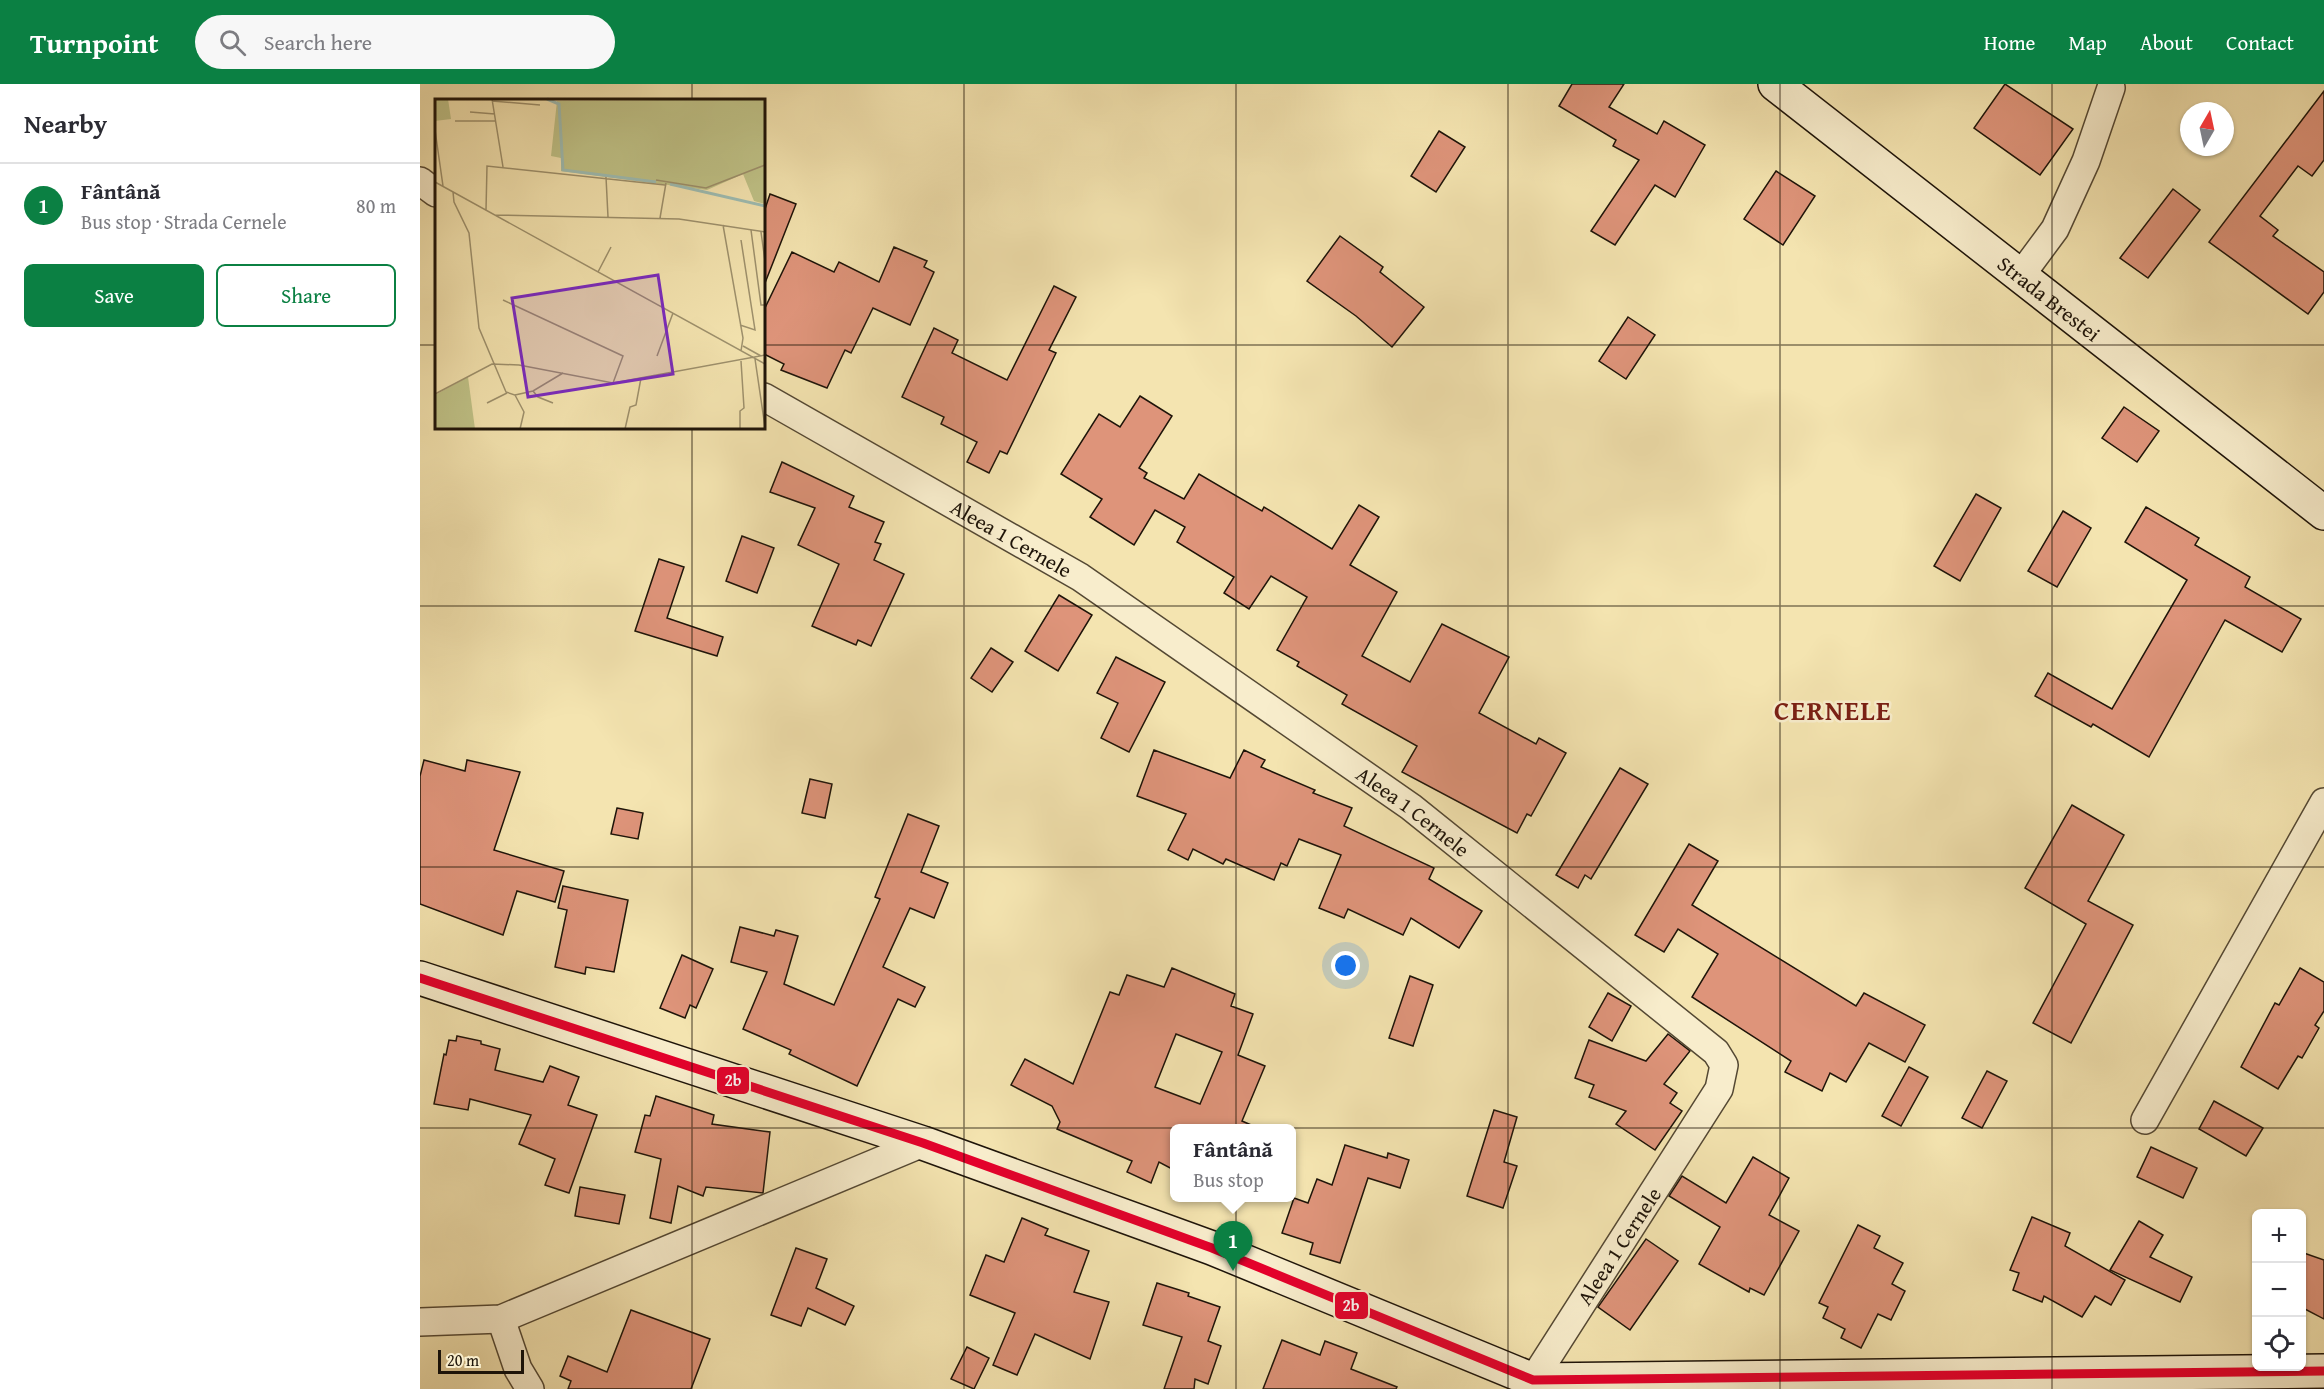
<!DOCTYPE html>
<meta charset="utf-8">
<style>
body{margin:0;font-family:"Gentium Book Plus",serif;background:#f7f7f7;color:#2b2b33}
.controls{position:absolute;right:18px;bottom:18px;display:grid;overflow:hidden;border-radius:9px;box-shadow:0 2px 4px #0004}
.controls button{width:54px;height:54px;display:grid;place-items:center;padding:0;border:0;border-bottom:2px solid #e1e1e2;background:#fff;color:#2b2b33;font:30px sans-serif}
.compass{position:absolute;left:1760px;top:18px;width:54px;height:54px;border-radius:50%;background:#fff;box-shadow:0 2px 4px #0004;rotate:9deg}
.scale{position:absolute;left:18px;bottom:15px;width:86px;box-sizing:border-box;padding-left:6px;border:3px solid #1e1409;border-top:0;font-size:16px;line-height:21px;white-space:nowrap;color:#1e1409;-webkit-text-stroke:4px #f8edcc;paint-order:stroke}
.you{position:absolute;left:926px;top:882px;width:21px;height:21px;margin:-15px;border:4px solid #fff;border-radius:50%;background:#1a73e8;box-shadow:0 0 0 9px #1a73e833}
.badge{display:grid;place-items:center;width:39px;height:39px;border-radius:50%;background:#0b8043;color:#fff;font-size:20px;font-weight:700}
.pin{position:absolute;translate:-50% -50px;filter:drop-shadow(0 2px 3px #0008)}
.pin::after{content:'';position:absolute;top:32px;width:21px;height:18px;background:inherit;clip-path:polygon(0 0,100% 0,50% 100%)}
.popup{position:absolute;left:750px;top:1040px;width:126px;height:78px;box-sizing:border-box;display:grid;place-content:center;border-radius:9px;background:#fff;filter:drop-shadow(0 2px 4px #0005);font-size:20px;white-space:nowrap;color:#7c7c81}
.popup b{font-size:22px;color:#2b2b33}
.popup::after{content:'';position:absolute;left:50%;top:100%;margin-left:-12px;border:12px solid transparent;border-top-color:#fff}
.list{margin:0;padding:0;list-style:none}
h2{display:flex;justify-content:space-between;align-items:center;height:78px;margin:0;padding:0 24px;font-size:26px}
h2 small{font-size:20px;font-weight:400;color:#7c7c81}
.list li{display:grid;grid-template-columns:39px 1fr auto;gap:18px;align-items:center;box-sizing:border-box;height:84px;padding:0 24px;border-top:2px solid #e1e1e2}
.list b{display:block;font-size:22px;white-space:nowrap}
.list p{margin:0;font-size:20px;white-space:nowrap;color:#7c7c81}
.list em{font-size:20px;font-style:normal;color:#7c7c81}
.actions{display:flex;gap:12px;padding:18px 24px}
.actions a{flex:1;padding:14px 0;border:2px solid #0b8043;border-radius:9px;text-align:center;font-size:21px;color:#0b8043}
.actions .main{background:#0b8043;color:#fff}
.icon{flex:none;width:33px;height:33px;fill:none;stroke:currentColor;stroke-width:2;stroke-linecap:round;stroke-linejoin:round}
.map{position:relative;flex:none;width:1904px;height:1305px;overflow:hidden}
header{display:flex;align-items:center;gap:36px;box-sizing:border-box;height:84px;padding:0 30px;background:#0b8043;color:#fff}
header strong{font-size:28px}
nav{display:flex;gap:33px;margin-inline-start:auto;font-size:21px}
.search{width:420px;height:54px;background:#f7f7f7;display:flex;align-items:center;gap:15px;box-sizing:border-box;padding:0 21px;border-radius:33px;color:#7c7c81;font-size:22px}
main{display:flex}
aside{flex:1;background:#fff}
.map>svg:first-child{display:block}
</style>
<header>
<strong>Turnpoint</strong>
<div class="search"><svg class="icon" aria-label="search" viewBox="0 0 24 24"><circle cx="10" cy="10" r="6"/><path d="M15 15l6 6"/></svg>Search here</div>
<nav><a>Home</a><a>Map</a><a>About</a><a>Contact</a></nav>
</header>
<main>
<aside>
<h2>Nearby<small></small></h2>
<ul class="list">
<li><span class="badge">1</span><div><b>Fântână</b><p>Bus stop · Strada Cernele</p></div><em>80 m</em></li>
</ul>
<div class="actions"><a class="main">Save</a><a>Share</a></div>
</aside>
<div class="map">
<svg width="1904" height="1305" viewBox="0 0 1904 1305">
<rect width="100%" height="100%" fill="#f4e4b0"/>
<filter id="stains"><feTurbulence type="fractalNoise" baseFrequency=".00333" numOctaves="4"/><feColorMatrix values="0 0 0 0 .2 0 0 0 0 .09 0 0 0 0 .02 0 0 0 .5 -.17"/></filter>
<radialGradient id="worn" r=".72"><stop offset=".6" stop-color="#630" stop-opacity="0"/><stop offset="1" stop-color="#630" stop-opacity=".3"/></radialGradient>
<!-- building -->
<g fill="#de947a" stroke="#1e1409" stroke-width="1.5" fill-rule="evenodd">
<path d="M1152,0H1204L1189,23L1237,50L1244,37L1285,61L1255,113L1235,101L1195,161L1171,147L1219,76L1193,62L1196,56L1139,22Z"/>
<path d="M1585,0L1653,45L1620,91L1554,44Z"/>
<path d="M1904,7V76L1892,92L1878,82L1840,132L1858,146L1853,152L1904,188V208L1888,230L1789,158Z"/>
<path d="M1019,47L1045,63L1016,108L991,92Z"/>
<path d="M1356,87L1395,112L1363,161L1324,135Z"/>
<path d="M1753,105L1780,126L1728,194L1700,174Z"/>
<path d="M350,110L376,120L345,199L344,128Z"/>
<path d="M920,152L963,183L960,188L1004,223L972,263L936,232L887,197Z"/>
<path d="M474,163L507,177L504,183L514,188L490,241L453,224L431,269L425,266L407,304L361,286L364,280L344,270V226L372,168L414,188L419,178L459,198Z"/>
<path d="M634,202L656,213L629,266L636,269L606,331L587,370L580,367L569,389L547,378L557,358L521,340L524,333L482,313L514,244L538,256L532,269L587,296Z"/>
<path d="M1208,233L1235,251L1206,295L1179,277Z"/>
<path d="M720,312L752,332L719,384L727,389L724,394L764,415L779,390L842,427L844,423L912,465L939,421L959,433L930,481L977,508L942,572L990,598L1022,540L1089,573L1059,629L1116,660L1119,654L1146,669L1111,732L1107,730L1097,749L982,688L997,662L922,620L927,611L877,582L879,578L857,566L887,513L851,492L829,525L804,509L814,493L757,458L765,443L735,426L714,461L670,433L682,415L641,390L679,330L700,343Z"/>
<path d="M1704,323L1739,347L1717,378L1682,354Z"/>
<path d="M362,378L434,412L429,423L464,438L455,458L461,460L454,476L484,490L451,562L438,556L436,561L392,542L419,480L378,461L395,424L350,408Z"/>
<path d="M1556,410L1581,424L1540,497L1514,482Z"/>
<path d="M1726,423L1779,454L1775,461L1830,493L1825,503L1881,535L1862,568L1805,536L1729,673L1673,640L1671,643L1615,612L1628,589L1692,625L1767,496L1705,458Z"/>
<path d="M1643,427L1671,444L1637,503L1608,487Z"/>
<path d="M322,452L354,464L337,509L306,497Z"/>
<path d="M239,475L264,483L247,534L303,553L297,572L215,547Z"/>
<path d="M639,511L672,531L638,587L605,567Z"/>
<path d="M571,564L593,578L572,608L551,594Z"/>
<path d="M696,573L745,598L709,668L681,654L698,619L677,609Z"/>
<path d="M734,666L810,694L824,666L845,676L841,683L895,706L893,709L932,724L924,742L1014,784L1009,795L1062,827L1039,864L991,834L983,851L928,825L924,834L899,824L921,771L879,755L867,782L861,779L854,796L806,775L803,780L773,765L768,776L748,766L766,730L717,712Z"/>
<path d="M4,676L45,687L47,676L100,688L74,766L144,787L135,818L97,807L83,851L0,820V692Z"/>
<path d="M1200,684L1228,700L1171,795L1165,791L1158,804L1136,791Z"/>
<path d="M390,695L412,700L405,734L382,729Z"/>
<path d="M1652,721L1704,751L1668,817L1713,841L1651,959L1613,939L1666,840L1605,804Z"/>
<path d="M197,724L223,729L218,755L191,750Z"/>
<path d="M488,730L519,742L501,788L528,799L514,834L490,824L463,883L505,903L495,923L478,915L437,1002L369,970L371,966L323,945L347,888L311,878L320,843L354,852L356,846L378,852L364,900L414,921L460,815L455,813Z"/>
<path d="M1269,760L1298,777L1272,821L1436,922L1444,909L1505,941L1485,978L1449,959L1426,998L1410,989L1402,1007L1365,988L1371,977L1272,913L1298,870L1258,845L1244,868L1215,851Z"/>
<path d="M143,802L208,816L194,888L166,883L165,890L135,883L147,826L138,824Z"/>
<path d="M262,871L293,885L276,924L270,921L265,934L240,924Z"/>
<path d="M752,884L815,910L811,922L833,930L818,971L845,982L822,1037L838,1044H754V1086L739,1078L731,1099L707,1088L712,1077L637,1045L640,1038L632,1022L591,1001L605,975L653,1000L690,908L699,911L707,891L744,903ZM756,950L802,968L780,1020L735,1003Z"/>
<path d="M1880,884L1904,898V927L1895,941L1899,944L1882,974L1878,972L1858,1005L1821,983L1855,919L1859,921Z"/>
<path d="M990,892L1013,901L993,962L969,954Z"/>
<path d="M1188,909L1211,922L1192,957L1169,943Z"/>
<path d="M1248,950L1270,967L1244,1000L1257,1009L1250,1019L1262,1027L1235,1066L1196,1040L1206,1027L1169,1013L1174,1001L1155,994L1169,956L1226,977Z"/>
<path d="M37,952L61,957V960L80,965L75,986L123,998L130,982L159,993L148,1021L177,1031L149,1109L125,1101L135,1075L99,1060L111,1031L50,1015L48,1026L14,1020L24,970L26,971L29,956L36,957Z"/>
<path d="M1489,983L1508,993L1481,1042L1462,1032Z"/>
<path d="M1567,987L1587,997L1562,1044L1542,1034Z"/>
<path d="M236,1012L294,1031L292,1040L350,1048L343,1109L286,1103L283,1112L258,1102L251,1139L230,1134L241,1075L215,1068L225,1031L230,1032Z"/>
<path d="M1794,1017L1843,1044L1826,1072L1779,1045Z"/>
<path d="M1074,1026L1097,1033L1084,1078L1097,1082L1083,1124L1047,1112Z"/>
<path d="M925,1061L967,1074L968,1069L989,1076L980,1104L948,1094L920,1179L890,1170L893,1159L862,1149L874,1114L888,1119L897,1095L912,1101Z"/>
<path d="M1731,1063L1777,1084L1763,1114L1717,1093Z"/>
<path d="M1333,1073L1369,1094L1349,1131L1379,1147L1344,1211L1330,1204L1329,1208L1279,1180L1300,1143L1249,1112L1262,1092L1306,1119Z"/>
<path d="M160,1103L205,1111L199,1140L155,1132Z"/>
<path d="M1612,1133L1650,1149L1645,1162L1705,1196L1691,1221L1675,1212L1662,1233L1624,1212L1622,1218L1593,1206L1599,1189L1590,1186Z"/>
<path d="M602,1134L628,1145L625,1151L669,1167L654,1208L689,1218L670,1275L615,1250L597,1291L573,1281L595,1229L550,1211L566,1171L584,1178Z"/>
<path d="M1719,1137L1743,1151L1730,1173L1772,1193L1760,1218L1690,1186Z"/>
<path d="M1438,1141L1460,1152L1454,1164L1483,1179L1472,1200L1485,1207L1471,1236L1458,1230L1441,1264L1421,1254L1425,1245L1403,1234L1408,1223L1399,1219Z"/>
<path d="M1226,1155L1258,1177L1210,1246L1178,1223Z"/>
<path d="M376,1164L407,1175L396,1204L434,1222L425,1241L388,1224L381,1242L351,1231Z"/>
<path d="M1881,1168L1904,1176V1235L1881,1223Z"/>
<path d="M737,1199L769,1209L768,1212L800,1223L788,1257L801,1262L788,1300L775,1295L774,1305H744L762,1253L723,1241Z"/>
<path d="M211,1226L290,1255L271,1305H148L151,1297L140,1292L148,1272L187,1288Z"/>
<path d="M862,1256L900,1271L905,1257L937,1269L931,1285L977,1303L976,1305H843Z"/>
<path d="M547,1263L569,1274L554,1305L531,1295Z"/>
</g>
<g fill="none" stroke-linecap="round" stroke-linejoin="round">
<defs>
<g id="street">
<path d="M0,97L16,109"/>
<path d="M1601,191L1635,145L1666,77L1691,4"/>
<path id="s1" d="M344,313L660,493L991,723L1296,968L1304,981L1299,1005L1113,1296"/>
<path d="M1725,1036L1904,718"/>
<path d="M81,1235L98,1285L110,1305"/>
<path d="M0,1238L81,1235L503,1059"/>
</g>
<g id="secondary">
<path id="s2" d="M1355,0L1904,429"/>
<path d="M0,894L503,1059L792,1164L1113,1296L1904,1287"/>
</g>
</defs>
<!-- street casing -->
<use href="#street" stroke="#544833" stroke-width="30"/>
<!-- secondary casing -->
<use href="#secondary" stroke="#1e1409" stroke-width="36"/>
<!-- street -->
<use href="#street" stroke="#f8edcc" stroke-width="27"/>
<!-- secondary -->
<use href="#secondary" stroke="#f8edcc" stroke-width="33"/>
<defs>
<path id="bus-1" d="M0,894L503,1059L792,1164L1113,1296L1904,1287"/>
</defs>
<!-- bus-1 casing -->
<use href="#bus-1" stroke="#f8edcc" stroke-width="14"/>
<!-- bus-1 -->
<use href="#bus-1" stroke="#e4002b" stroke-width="9"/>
</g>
<!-- grid -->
<path fill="none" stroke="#1e1409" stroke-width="1.5" stroke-opacity="0.55" d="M272,0V16M544,0V1305M816,0V1305M1088,0V1305M1360,0V1305M1632,0V1305M0,261H16M344,261H1904M272,344V1305M0,522H1904M0,783H1904M0,1044H1904"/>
<g text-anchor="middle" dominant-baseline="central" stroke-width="5" stroke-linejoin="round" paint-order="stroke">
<!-- street labels -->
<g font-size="21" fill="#1e1409" stroke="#f8edcc">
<text stroke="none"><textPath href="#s2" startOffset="348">Strada Brestei</textPath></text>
<text stroke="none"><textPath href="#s1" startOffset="285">Aleea 1 Cernele</textPath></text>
<text stroke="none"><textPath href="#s1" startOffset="771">Aleea 1 Cernele</textPath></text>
<text transform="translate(1199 1162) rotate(-57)">Aleea 1 Cernele</text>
</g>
<!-- district labels -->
<g font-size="27" font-weight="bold" letter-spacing="1.5" fill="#7a1f14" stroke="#f8edcc">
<text x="1413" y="626">CERNELE</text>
</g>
</g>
<!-- overview -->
<g transform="translate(15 15)">
<rect width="330" height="330" fill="#f4e4b0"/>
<path d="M0,0H13L16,20L0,22ZM330,0V105L319,102L308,75L272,91L126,72V59L116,57L122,2ZM33,278L40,330H0V296Z" fill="#c0c388"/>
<path fill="none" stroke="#9ebdb3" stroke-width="3" d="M112,0L124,5L128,71L221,83M235,85L330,107"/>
<path fill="none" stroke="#9e916d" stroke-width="1.5" d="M57,0L68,68M57,2L105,6M35,13L60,15M20,22H61M0,31L8,87M171,78L173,118M221,81L271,89L330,66M0,83L330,265M18,93L19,103L34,134L44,229L71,293L80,296L89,313L85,330M51,111L52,67L230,86M60,116L244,120L330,133M225,119L231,84M288,126L308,239L306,252M316,131L326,206H330M326,133L330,162M163,173L176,148M68,201L188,257L178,284M305,226L320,231L306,141M308,247L326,257M222,257L238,214M320,260L330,328M98,292L103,298L118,304M0,295L57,265L84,266L178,284L330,256M80,296L98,292L128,274M52,304L72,294M190,330L195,308L201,306L206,279M305,330V312L309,309L306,262"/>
<path fill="#7b2cbf" fill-opacity="0.15" stroke="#7b2cbf" stroke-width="3" d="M223,176L238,275L93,298L77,199Z"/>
<rect width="330" height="330" fill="none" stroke="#1e1409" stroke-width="3"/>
</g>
<g stroke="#f8edcc" stroke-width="2">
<rect x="296" y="982" width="34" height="29" rx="6" fill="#e4002b"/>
<rect x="914" y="1207" width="35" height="29" rx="6" fill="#e4002b"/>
</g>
<g font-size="16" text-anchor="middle" font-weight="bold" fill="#fff">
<text x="313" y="1002">2b</text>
<text x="931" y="1227">2b</text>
</g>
<rect width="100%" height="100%" filter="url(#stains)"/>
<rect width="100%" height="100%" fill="url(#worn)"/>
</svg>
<div class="controls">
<button>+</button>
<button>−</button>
<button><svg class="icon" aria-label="locate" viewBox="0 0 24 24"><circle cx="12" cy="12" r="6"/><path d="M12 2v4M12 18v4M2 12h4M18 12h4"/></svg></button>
</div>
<svg class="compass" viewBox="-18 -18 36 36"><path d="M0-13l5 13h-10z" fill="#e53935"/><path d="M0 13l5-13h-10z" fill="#7c7c81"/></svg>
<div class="scale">20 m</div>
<div class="you"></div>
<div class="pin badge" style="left:813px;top:1187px">1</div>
<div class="popup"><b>Fântână</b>Bus stop</div>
</div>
</main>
